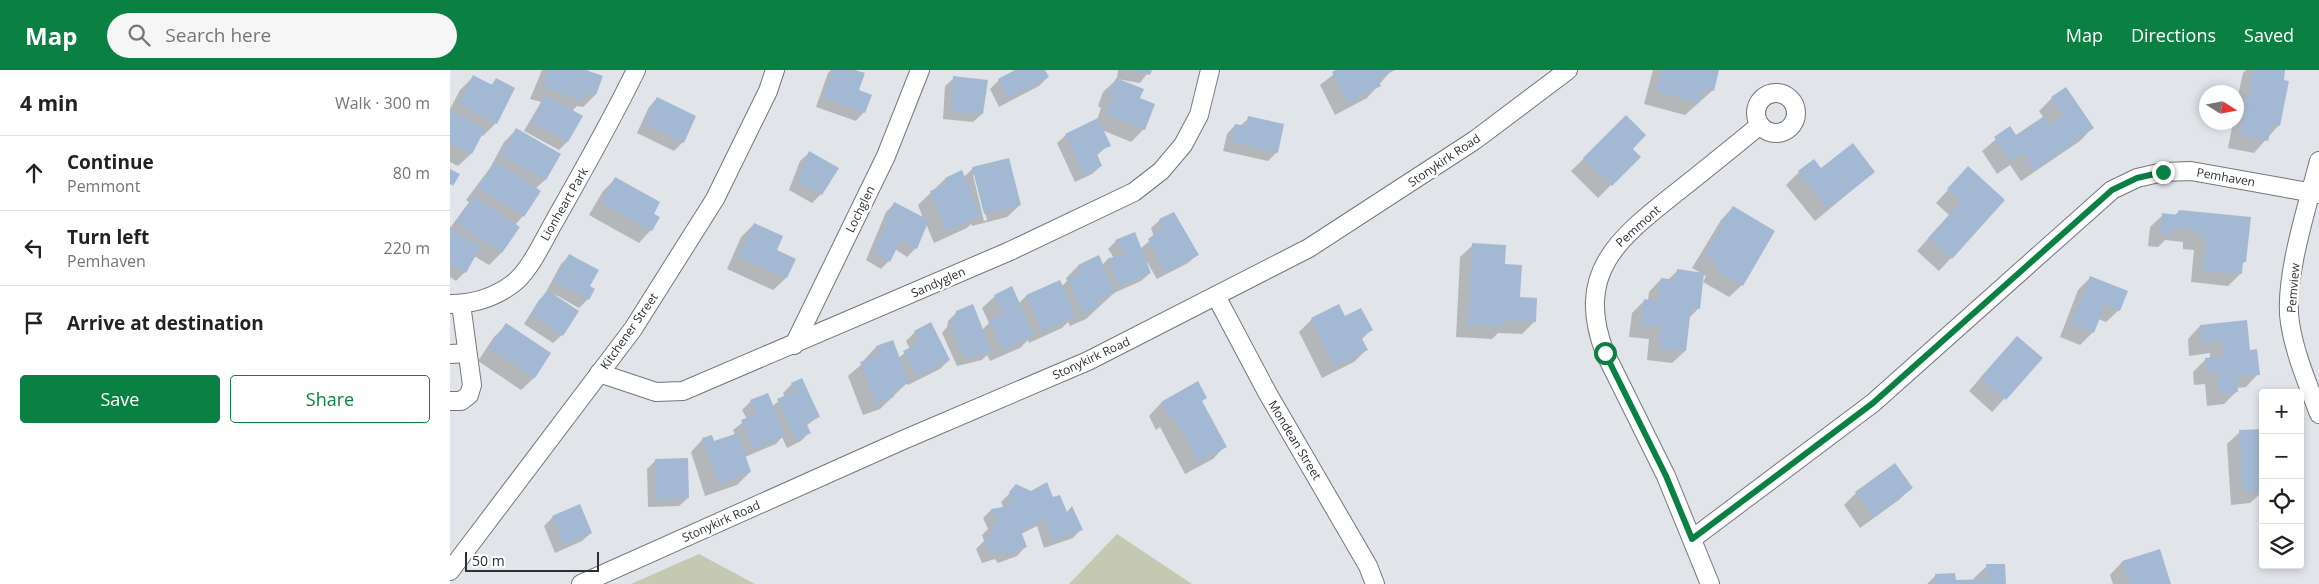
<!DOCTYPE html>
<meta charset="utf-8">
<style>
body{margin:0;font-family:"Open Sans",sans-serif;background:#f6f6f6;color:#222}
.controls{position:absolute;right:15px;bottom:15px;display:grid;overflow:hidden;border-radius:5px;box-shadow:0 2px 8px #0003}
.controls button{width:45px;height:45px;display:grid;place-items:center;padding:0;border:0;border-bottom:1px solid #e0e0e0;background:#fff;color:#222;font:25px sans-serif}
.compass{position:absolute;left:1749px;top:15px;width:45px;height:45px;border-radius:50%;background:#fff;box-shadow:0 2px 8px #0003;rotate:101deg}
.scale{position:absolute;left:15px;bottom:12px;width:134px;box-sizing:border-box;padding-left:5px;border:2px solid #2c2e2f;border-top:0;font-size:14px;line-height:18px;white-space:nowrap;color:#2c2e2f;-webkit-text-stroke:4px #fff;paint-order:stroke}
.stop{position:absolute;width:15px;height:15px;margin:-11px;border:4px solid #0b8043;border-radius:50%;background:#fff}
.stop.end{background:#0b8043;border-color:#fff;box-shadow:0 1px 5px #0008}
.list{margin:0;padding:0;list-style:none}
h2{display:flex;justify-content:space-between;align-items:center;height:65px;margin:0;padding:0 20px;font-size:21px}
h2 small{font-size:16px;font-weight:400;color:#767676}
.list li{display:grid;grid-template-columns:32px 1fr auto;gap:15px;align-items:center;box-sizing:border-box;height:75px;padding:0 20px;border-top:1px solid #e0e0e0}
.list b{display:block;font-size:19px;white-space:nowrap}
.list p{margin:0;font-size:16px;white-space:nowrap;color:#767676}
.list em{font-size:16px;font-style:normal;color:#767676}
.actions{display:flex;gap:10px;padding:15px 20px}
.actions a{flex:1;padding:11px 0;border:1px solid #0b8043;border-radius:5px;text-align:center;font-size:18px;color:#0b8043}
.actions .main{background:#0b8043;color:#fff}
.icon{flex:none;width:28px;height:28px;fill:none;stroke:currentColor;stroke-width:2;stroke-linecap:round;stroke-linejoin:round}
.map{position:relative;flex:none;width:1869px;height:514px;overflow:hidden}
header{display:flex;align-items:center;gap:30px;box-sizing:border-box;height:70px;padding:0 25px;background:#0b8043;color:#fff}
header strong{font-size:24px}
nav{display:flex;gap:28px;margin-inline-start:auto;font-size:18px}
.search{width:350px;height:45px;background:#f6f6f6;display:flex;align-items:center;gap:12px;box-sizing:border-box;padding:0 18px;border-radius:28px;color:#767676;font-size:19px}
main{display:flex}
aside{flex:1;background:#fff}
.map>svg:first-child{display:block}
</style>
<header>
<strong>Map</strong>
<div class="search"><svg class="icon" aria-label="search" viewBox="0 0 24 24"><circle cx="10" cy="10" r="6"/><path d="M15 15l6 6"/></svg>Search here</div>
<nav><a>Map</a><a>Directions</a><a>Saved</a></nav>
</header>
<main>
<aside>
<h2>4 min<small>Walk · 300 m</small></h2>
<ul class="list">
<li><svg class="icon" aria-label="ahead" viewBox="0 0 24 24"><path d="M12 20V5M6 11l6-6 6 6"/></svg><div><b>Continue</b><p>Pemmont</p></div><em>80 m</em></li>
<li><svg class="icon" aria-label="left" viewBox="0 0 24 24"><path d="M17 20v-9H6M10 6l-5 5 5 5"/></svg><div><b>Turn left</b><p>Pemhaven</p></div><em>220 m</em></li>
<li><svg class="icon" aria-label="arrive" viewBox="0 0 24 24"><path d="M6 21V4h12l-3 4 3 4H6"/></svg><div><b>Arrive at destination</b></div></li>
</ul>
<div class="actions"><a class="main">Save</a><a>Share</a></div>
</aside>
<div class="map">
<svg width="1869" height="514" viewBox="0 0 1869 514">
<rect width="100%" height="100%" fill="#e1e5e9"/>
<!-- green -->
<g fill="#c6c9b2">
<path d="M667,464L742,514H619Z"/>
<path d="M249,484L305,514H181Z"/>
</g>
<!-- shadow -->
<g fill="#0003" fill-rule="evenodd">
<path d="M92,0H132L151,7L145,25L133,37L127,36L122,41L117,72L109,80L74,61L91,32L80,29Z"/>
<path d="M381,0H401L414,42L406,51L366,37L378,3Z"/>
<path d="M568,0H594L598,7L589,16L549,37L540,19L549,10Z"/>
<path d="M668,0H700L690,13L667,9Z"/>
<path d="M889,0H941V1L917,28L885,45L870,15Z"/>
<path d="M1203,0H1268L1263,20L1235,45L1194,34Z"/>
<path d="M1796,0H1834L1829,55L1804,83L1778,78L1783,52H1786V35L1793,3Z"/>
<path d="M23,7L40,16L46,10V53L33,66L31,65L21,84L8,96L0,92V39L10,20Z"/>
<path d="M504,8L532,44L523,52L493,49L495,16Z"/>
<path d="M666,10L689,29L694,59L681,72L652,60L659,75L646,86L651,96L642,104L625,112L607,73L616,65L647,50L651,38L648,36L653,22Z"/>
<path d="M1616,19L1642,58L1630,71L1571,111L1560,95L1547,104L1532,81L1559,58L1565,67L1594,48L1589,41L1602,28Z"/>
<path d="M207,28L245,47L233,72L224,81L187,63L199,37Z"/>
<path d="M1176,47L1181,79L1189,87L1148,128L1121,101Z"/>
<path d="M799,48L827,82L818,91L773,81L777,64L785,55L790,56Z"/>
<path d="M66,60L109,84L95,110L85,119L89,122L73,146L65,155L68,157L51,183L39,195L24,186L15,202L6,211L0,207V158L19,132L16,130L40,98L54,72Z"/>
<path d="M359,83L371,124L362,133L339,120L350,91Z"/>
<path d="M523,98L570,135L557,147L522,156L521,154L517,158L484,173L476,154L466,178L457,187L445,179L439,191L431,199L416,190L436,142L445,133L473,148L468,135L495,109L514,107ZM523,105H525L537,150L534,151Z"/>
<path d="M1518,98L1501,188L1489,201L1467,181L1499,145L1486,133Z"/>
<path d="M1371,100L1424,102L1365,151L1336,115L1349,102Z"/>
<path d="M165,109L202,144L201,160L189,173L139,145L153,121Z"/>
<path d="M1283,137L1292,215L1279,227L1253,212L1256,206L1253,205L1249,238L1239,248L1235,281L1222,293L1197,290L1199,269L1179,267L1182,243L1195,230H1198L1199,222L1211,209L1218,210L1228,200L1251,203L1242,198L1271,150Z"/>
<path d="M1729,141L1795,191L1792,194L1791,203L1778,216L1741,212L1744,180L1733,179V172L1715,170L1708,177L1698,176L1700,157L1713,145L1724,146Z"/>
<path d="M710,150L747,185L738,193L707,209L697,192L696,193L700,203L691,211L664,223L636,249L620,256L618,252L612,258L579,273L578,270L570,278L540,291L537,285L532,290L507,296L492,263L497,257L498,251L507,242L532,260L539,253L532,238L545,226L568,234L576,226L610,212L612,216L617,211L616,208L628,196L652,195L657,190L664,188L658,179L666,171L690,179L704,167L701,158Z"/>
<path d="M304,154L325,181L344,190L336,208L323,220L277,199L291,167Z"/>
<path d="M1023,175L1054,195L1069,228L1085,251L1072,264L1048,263L1042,269L1006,267L1010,187Z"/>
<path d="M120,185L138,216V229L129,238L106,225L112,265L103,273L74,254L89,230L98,221L97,220L111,194Z"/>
<path d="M1641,207L1669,240L1656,252L1648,249L1643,262L1630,275L1610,267L1628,220Z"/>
<path d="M894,248L921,260L911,270L916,280L904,292L872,308L849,262L862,249Z"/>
<path d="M57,254L100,283L84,308L71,320L28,291L44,267Z"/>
<path d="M1750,256L1799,281L1808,304L1796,317L1787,318V321L1774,334L1757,336L1755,314L1744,315L1743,302L1756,289H1760V283L1739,286L1738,269Z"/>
<path d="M465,262L499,290L490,299L458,315L457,313L430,339L413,345L398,306L414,292V290L426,277L442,271L448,288L460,279L456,271Z"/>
<path d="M1555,280L1591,289L1542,342L1519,321Z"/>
<path d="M747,313L755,328L751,332L775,376L763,389L735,404L710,357L706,360L699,346L711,333Z"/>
<path d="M342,314L368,347L356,356L359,363L351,371L337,378L332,367L326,374L295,387L300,402L287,415L255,426L241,382L253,369L263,373L285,365L283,360L297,349L292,340L301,331L322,336L335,327L333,323Z"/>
<path d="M1790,362L1813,421L1800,433L1781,435L1777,374Z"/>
<path d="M206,390L238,428L229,436L198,437L197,399Z"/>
<path d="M567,416L616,444L631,459L623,468L594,478L587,456L571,464L575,477L567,486L548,493L545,489L532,493L526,479L534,471L532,465L538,459L533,448L541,440L550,439L553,436L551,432Z"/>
<path d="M1461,418L1449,430L1410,458L1394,435L1406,423Z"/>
<path d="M103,447L141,463L132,471L105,483L94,456Z"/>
<path d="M1672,492L1720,514H1663L1660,505Z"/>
<path d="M1537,496L1554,514H1477L1486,505L1504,511H1524V508Z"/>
</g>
<!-- building -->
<g fill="#a3b9d3">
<path d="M98,0H136L153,6L146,25L137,22L134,31L92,16Z"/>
<path d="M383,0H405L415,3L409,20L422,25L415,43L373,28Z"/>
<path d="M565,0H595L599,7L558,29L548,9Z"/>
<path d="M679,0H702L700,5Z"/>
<path d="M886,0H945L928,9L931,16L898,33L882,2Z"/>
<path d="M1212,0H1269L1264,21L1253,18L1249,33L1206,21Z"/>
<path d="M1803,0H1835L1834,10L1839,11L1830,56L1822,54L1818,71L1790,65Z"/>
<path d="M23,5L42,15L46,8L65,18L47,54L8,34Z"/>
<path d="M503,6L538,10L533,44L501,41Z"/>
<path d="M666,8L694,19L690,28L705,34L695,60L656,44L663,25L660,24Z"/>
<path d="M1616,17L1644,58L1584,100L1573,83L1561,92L1544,67L1560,56L1566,65L1594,46L1599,55L1613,45L1601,27Z"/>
<path d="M96,25L133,46L118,72L82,52Z"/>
<path d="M207,27L246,46L234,73L194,54Z"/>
<path d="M0,40L35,59L22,84L0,73Z"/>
<path d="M1176,45L1196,65L1183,79L1191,87L1162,116L1133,88Z"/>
<path d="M798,46L834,54L828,83L781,72L785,54L796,56Z"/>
<path d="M648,48L661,76L646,82L652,96L634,105L615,64Z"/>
<path d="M66,58L111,84L96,110L51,85Z"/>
<path d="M1403,73L1425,102L1378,139L1348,101L1364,89L1371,98Z"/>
<path d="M359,81L389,98L372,125L347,111Z"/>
<path d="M559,88L571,135L534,144L522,97Z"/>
<path d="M45,91L91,121L74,147L28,117Z"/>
<path d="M1518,96L1555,130L1502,189L1478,168L1511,132L1497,119Z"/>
<path d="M0,99L10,104L3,116L0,114Z"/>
<path d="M512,100L531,146L496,161L480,121L497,114L495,108Z"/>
<path d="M165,107L210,132L204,144L210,147L202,161L151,133Z"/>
<path d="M24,126L70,157L52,183L6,153Z"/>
<path d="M444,132L479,150L467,179L451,170L440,192L424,182Z"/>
<path d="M1283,136L1325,161L1293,216L1264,199L1267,193L1254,185Z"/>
<path d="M1729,140L1801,147L1796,192H1793L1792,204L1753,200L1756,167L1745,166V160L1722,157V165L1710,164L1712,143L1728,145Z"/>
<path d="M724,142L749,185L715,202L698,169L712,159L709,149Z"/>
<path d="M304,153L333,166L327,180L346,189L337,208L288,187Z"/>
<path d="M0,158L31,176L16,203L0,194Z"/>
<path d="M685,162L701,203L670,216L657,189L675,183L665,170Z"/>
<path d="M1022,173L1056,175L1055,194L1072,195L1070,227L1087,228L1086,252L1056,250V257L1018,255Z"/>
<path d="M119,184L149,200L140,216L145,219L139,230L104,211Z"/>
<path d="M649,185L665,223L647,231L650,236L632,244L618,209L631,203L628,195Z"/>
<path d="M1227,199L1254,203L1250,239L1241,238L1236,281L1209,278L1211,257L1191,255L1194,229L1208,231L1211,208L1226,210Z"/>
<path d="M1640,206L1678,221L1670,241L1655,234L1644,263L1621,254Z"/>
<path d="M610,210L626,246L592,261L576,225Z"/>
<path d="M562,216L584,265L553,280L539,250L553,244L544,225Z"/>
<path d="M97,220L129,241L113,266L81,245Z"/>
<path d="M523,234L542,282L515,288L500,254L505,247L506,241Z"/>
<path d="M889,234L895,246L911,238L923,260L911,267L918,280L884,297L861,248Z"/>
<path d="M1797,250L1800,280L1807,279L1810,305L1787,307L1788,322L1770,324L1767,302L1757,303L1755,288L1773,286L1772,271L1751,274L1750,255Z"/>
<path d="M481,252L500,290L467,307L453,281L469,273L464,261Z"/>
<path d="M56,253L101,283L85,308L39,278Z"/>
<path d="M1567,266L1593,288L1556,330L1530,308Z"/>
<path d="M443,270L459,313L441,320L444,327L426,334L410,292L429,285L426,276Z"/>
<path d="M352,308L370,347L356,353L361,363L346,370L327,329L345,321L341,313Z"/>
<path d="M748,311L757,328L752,331L777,377L748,392L723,346L719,348L711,332Z"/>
<path d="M318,323L336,366L303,380L291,350L306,344L300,330Z"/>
<path d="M1813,359V421L1793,422L1789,360Z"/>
<path d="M288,363L301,402L268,414L252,368L262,365L264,371Z"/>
<path d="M238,388L239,428L206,429L205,389Z"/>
<path d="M1445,393L1463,418L1424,447L1405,422Z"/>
<path d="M597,412L603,427L610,425L617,442L622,436L633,460L602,471L595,449L571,461L577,477L557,485L554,481L541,486L534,469L543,464L540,455L547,453L541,439L559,436L557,430L562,428L559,422L566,414L581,421Z"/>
<path d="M130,434L142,463L114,475L102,446Z"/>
<path d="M1710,479L1721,514H1679L1672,491Z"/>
<path d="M1536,494H1555L1556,514H1486L1485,504L1505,503L1506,510L1537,509Z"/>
</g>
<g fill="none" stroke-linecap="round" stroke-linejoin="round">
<defs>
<g id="minor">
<circle cx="1326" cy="43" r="20"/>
<path d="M1869,91C1858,134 1833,210 1840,253C1845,285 1858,314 1869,344"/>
<path d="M766,226L818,324L918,496L925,514"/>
<path d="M0,234C22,234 43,228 61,215C79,203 93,171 104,152C132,102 161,52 186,0"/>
<path d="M344,275L436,86L470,0"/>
<path d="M0,284L17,283"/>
<path d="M149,303L206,322L233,321L560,181L684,122L711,101L733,75L749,45L760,0"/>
<path d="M0,331H11L19,325L22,315L11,234"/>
<path d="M1242,469L1423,333L1662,120L1687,108L1713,102L1741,101L1869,124"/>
<path d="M0,501L183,259L265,129L318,21L325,0"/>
<path d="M131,514L453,370L638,291L859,178L1025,70L1118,0"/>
<path d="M1260,514L1216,406L1155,283C1124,202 1169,168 1227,122C1255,100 1282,78 1310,55"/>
</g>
</defs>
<!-- minor casing -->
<use href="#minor" stroke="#73777a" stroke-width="20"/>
<!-- minor -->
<use href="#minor" stroke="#fff" stroke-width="18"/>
</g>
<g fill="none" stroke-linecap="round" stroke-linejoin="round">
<!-- route -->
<path stroke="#0b8043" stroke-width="6" d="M1155,283L1216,406L1242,469L1423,333L1662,120L1687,108L1713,102"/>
</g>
<g text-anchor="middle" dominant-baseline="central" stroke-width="5" stroke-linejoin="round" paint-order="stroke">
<!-- street labels -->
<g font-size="12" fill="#2c2e2f" stroke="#fff">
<text transform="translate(994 90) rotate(-34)">Stonykirk Road</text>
<text transform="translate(1776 107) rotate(10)">Pemhaven</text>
<text transform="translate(114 134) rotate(-60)">Lionheart Park</text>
<text transform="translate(410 139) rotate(-64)">Lochglen</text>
<text transform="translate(1188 156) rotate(-42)">Pemmont</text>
<text transform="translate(488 212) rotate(-24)">Sandyglen</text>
<text transform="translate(1843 218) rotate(-85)">Pemview</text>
<text transform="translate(179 261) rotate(-55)">Kitchener Street</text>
<text transform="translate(641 288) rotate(-25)">Stonykirk Road</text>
<text transform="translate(845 370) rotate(59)">Mondean Street</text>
<text transform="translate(271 451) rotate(-24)">Stonykirk Road</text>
</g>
</g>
</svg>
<div class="controls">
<button>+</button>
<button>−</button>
<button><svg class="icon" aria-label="locate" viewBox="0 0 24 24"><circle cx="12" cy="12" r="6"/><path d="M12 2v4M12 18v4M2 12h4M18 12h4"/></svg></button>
<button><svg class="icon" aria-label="layers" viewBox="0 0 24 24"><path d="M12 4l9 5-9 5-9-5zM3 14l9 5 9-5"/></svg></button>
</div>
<svg class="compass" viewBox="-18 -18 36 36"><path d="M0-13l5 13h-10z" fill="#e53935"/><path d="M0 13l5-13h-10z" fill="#767676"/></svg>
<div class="scale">50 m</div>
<div class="stop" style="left:1155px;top:283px"></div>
<div class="stop end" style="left:1713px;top:102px"></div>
</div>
</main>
